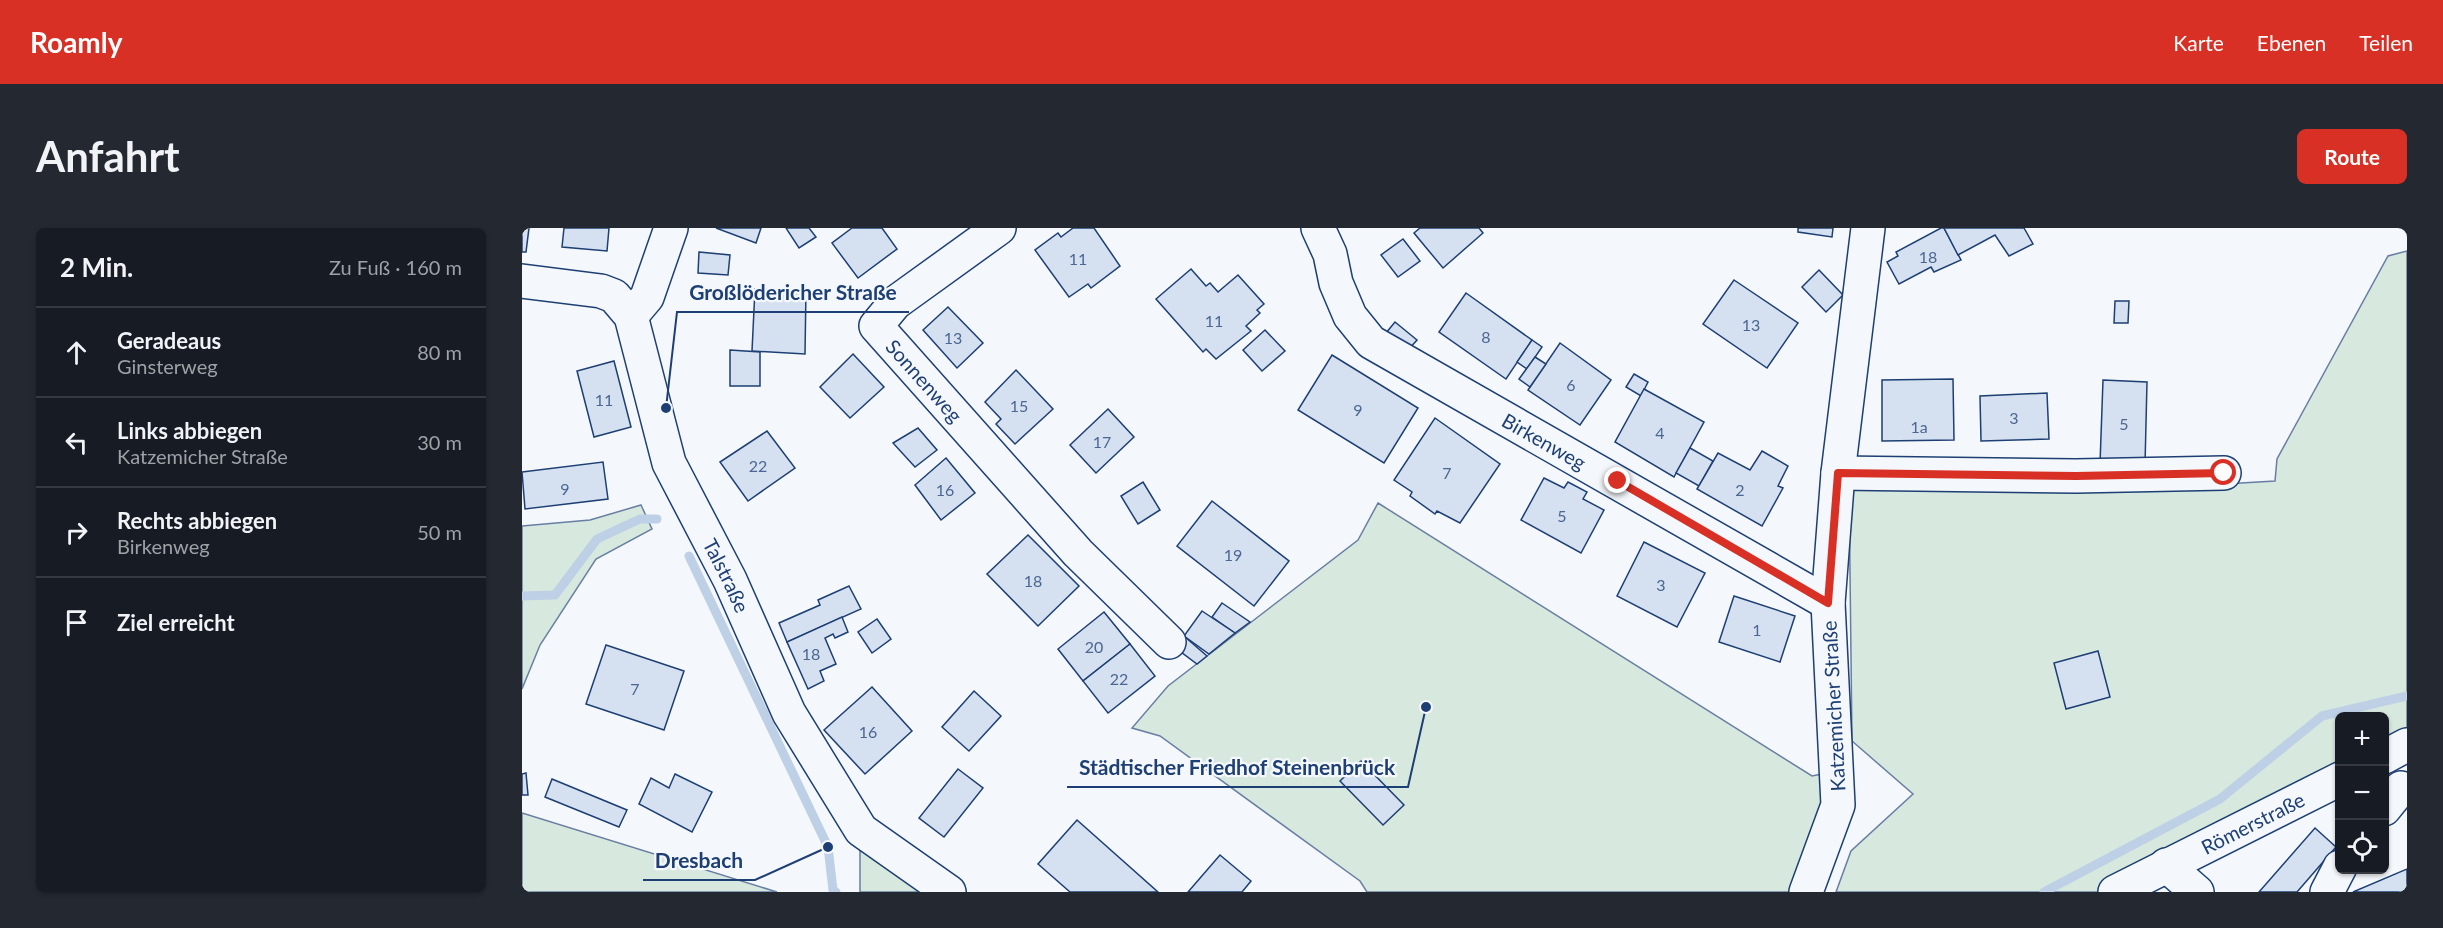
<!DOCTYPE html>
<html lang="de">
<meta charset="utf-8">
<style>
body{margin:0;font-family:Lato,sans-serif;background:#242831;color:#f1f3f6}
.controls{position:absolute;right:18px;bottom:18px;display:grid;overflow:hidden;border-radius:9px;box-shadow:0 2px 4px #0004}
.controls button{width:54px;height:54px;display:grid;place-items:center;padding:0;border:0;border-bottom:2px solid #363941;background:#171b24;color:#f1f3f6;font:30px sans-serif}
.stop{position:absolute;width:18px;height:18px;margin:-14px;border:4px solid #d93025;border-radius:50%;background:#fff}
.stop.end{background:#d93025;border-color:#fff;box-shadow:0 2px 6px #0008}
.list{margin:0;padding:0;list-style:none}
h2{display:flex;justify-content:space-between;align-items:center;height:78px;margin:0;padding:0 24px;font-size:26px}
h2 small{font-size:20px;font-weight:400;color:#9ea1a6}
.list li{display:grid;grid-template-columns:39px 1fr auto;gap:18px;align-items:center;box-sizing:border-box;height:90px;padding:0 24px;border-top:2px solid #363941}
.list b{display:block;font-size:22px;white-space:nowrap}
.list p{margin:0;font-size:20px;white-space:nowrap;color:#9ea1a6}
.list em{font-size:20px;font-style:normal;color:#9ea1a6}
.icon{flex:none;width:33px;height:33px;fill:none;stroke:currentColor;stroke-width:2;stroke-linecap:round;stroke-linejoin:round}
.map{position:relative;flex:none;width:1885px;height:664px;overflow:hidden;border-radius:9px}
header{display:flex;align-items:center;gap:36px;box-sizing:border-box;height:84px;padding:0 30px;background:#d93025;color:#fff}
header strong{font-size:28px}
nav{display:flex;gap:33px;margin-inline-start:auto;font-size:21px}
.intro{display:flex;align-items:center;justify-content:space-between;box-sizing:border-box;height:144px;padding:0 36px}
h1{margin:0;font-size:42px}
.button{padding:15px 27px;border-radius:9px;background:#d93025;color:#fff;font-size:21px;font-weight:700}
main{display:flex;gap:36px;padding:0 36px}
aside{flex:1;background:#171b24;border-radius:9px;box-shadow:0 2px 4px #0004}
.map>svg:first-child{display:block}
</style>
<header>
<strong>Roamly</strong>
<nav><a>Karte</a><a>Ebenen</a><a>Teilen</a></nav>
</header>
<div class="intro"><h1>Anfahrt</h1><a class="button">Route</a></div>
<main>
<aside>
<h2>2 Min.<small>Zu Fuß · 160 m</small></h2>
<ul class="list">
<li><svg class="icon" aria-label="ahead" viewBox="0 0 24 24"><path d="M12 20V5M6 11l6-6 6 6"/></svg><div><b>Geradeaus</b><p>Ginsterweg</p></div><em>80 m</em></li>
<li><svg class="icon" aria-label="left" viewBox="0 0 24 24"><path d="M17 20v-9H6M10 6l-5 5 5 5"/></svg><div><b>Links abbiegen</b><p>Katzemicher Straße</p></div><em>30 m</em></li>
<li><svg class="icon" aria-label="right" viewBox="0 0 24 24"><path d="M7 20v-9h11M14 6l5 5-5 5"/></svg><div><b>Rechts abbiegen</b><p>Birkenweg</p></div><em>50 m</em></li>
<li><svg class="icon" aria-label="arrive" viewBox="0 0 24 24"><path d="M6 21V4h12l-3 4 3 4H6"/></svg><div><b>Ziel erreicht</b></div></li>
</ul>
</aside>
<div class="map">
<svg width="1885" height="664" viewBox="0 0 1885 664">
<rect width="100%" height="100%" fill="#f4f7fb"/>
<!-- green -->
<g fill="#d7e8df" stroke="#687fa3" stroke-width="1.5">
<path d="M1885,23V517L1863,529L1862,488H1818L1817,551L1593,664H1314L1329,623L1391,566L1330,513L1327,257L1566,264L1753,253L1755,231L1866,28Z"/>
<path d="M856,275L1290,548L1300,546L1301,590L1274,664H845L838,653L638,508L610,500L646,458L836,312Z"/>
<path d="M119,277L130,301L74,331L18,417L0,461V298L68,292Z"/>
<path d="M0,585L255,664H0Z"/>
<path d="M338,620L400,664H338Z"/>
</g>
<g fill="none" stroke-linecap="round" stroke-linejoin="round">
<!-- stream -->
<g stroke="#bed0e5" stroke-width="9">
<path d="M167,328L306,619L311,662L314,664"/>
<path d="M0,368L33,367L75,311L118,291H135"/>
<path d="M1522,664L1698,571L1800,488L1885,468"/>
</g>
</g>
<!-- building -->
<g fill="#d5e0f0" stroke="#1d3f73" stroke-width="1.5">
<path d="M0,0H7L4,24H0Z"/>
<path d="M42,0H87L85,23L40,19Z"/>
<path d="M194,0H239L234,15Z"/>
<path d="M264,0H287L294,9L277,20Z"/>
<path d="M330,0H360L375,21L336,50L310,15Z"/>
<path d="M551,0H572L598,38L569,60L566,56L547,69L513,22L536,5L539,9Z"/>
<path d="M898,0H957L961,5L921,40L892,5Z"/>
<path d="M1276,0H1311L1310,9L1276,4Z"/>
<path d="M1419,0H1422L1439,32L1412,44L1409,39L1377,56L1365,34L1376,28L1374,24Z"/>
<path d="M1422,0H1502L1511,16L1487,28L1473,7L1436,27Z"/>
<path d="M881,11L898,33L876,49L859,27Z"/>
<path d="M177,24L208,27L206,47L176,45Z"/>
<path d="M669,41L684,58L688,55L696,64L716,47L742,76L735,82L738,85L724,98L729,103L694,131L684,121L681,124L634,71Z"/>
<path d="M1297,42L1321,67L1304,84L1280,59Z"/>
<path d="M1212,52L1276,95L1245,140L1181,96Z"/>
<path d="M233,61L284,62L283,126L230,123Z"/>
<path d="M944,65L1010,112L984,151L917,104Z"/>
<path d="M1593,73H1607L1606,95H1592Z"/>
<path d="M426,79L461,115L435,140L401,102Z"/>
<path d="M873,94L895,112L886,122L864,105Z"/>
<path d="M743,102L763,123L740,143L721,122Z"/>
<path d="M1010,112L1020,119L1005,141L995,134Z"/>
<path d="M1038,115L1089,152L1058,197L1006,162Z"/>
<path d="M208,122L238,124V158H208Z"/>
<path d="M331,126L362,159L328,190L298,159Z"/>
<path d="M810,127L896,180L862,235L776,182Z"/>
<path d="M1013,129L1024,136L1008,159L997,151Z"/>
<path d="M92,133L109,199L72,209L55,143Z"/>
<path d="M494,142L531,181L493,216L474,196L479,191L463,174Z"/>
<path d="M1112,146L1126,154L1119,168L1104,159Z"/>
<path d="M1431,151L1432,212L1360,213V152Z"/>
<path d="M1581,152L1625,154L1623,237L1578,236Z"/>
<path d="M1122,161L1182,194L1152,249L1093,214Z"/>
<path d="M1525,165L1527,211L1459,213L1458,168Z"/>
<path d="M586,181L612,209L574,245L548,217Z"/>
<path d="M913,190L978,236L938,295L915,283L913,286L888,268L890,264L872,252Z"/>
<path d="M396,200L415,222L393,239L371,215Z"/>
<path d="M245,203L273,240L226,273L198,234Z"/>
<path d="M1168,220L1191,233L1177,258L1154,245Z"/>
<path d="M1240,223L1266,238L1256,258L1261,260L1240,298L1175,261L1196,225L1228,242Z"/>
<path d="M424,230L453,265L419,292L393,257Z"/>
<path d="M81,234L86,271L3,281L0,244Z"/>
<path d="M1022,250L1042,260L1046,254L1065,264L1061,271L1082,282L1059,325L999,292Z"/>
<path d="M621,254L638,282L616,296L599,268Z"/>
<path d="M690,273L767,333L732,378L655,318Z"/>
<path d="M506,307L557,358L516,398L465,346Z"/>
<path d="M1122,314L1183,345L1155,399L1095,368Z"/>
<path d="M327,358L339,381L265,414L257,395L298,377L296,372Z"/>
<path d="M1212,368L1273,388L1258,434L1197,414Z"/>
<path d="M700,375L728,394L713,405L690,389Z"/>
<path d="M680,383L713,405L687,426L662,408Z"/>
<path d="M582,384L608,416L561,453L536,421Z"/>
<path d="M320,389L326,404L313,410L311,406L303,410L314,436L298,443L302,453L286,461L265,414Z"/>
<path d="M355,391L369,411L350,425L336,404Z"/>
<path d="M663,409L685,428L675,436L655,421Z"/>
<path d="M608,416L633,448L586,485L561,453Z"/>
<path d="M84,417L162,443L142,502L64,476Z"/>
<path d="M1576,423L1588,469L1544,481L1532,435Z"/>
<path d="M350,459L390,503L343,546L302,502Z"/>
<path d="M452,463L479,488L447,523L420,499Z"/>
<path d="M839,533L882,577L861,597L818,553Z"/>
<path d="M436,541L461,560L422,609L397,590Z"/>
<path d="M4,545L6,567H0V546Z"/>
<path d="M153,546L190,564L170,604L117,576L129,550L147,560Z"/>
<path d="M30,551L105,582L97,599L23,569Z"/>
<path d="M555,592L636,664H548L516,636Z"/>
<path d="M1793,600L1814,619L1775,664H1737Z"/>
<path d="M698,627L729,653L720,664H666Z"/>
<path d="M1885,641V664H1831Z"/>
</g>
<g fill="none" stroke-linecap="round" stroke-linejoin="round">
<defs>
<g id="minor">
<path id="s1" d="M477,0L373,75L354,98L556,325L647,414"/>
<path id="s2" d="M796,0L808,26L814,55L828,88L849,114L1306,375"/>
<path id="s3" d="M0,53L79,63L92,68L109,88L147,235L208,352L267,485L339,602L427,664"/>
<path d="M109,88L125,69L149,0"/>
<path d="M1316,245L1554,248L1702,245"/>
<path d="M1862,529L1885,517"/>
<path d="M1862,581L1879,560"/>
<path d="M1644,637L1675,664"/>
<path d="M1284,664L1316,577L1306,375L1316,245L1346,0"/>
<path id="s4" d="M1593,664L1818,551"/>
<path d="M1805,664L1818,639"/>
</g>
</defs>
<!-- minor casing -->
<use href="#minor" stroke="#1d3f73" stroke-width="36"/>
<!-- minor -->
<use href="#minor" stroke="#f4f7fb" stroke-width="33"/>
</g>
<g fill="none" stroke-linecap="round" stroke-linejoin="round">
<!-- route -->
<path stroke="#d93025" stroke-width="8" d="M1096,253L1306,375L1316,245L1554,248L1702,245"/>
</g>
<g text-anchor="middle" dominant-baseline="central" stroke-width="4.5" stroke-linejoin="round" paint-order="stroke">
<!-- number labels -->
<g font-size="16" fill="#4b6792">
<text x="1406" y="28">18</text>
<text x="556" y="30">11</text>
<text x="692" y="92">11</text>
<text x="1229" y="96">13</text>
<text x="964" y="108">8</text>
<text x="431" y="109">13</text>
<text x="1049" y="156">6</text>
<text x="82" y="171">11</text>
<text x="497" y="177">15</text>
<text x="836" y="181">9</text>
<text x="1492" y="189">3</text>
<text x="1602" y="195">5</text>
<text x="1397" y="198">1a</text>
<text x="1138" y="204">4</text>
<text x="580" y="213">17</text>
<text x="236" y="237">22</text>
<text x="925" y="244">7</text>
<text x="43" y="260">9</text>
<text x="423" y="261">16</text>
<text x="1218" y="261">2</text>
<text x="1040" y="287">5</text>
<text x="711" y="326">19</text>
<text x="511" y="352">18</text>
<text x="1139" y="356">3</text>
<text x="1235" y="401">1</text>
<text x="572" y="418">20</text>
<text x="289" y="425">18</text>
<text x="597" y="450">22</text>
<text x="113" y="460">7</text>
<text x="346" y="503">16</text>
</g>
<!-- street labels -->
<g font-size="20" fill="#1d3f73" stroke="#f4f7fb">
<text stroke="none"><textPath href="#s1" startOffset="231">Sonnenweg</textPath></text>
<text stroke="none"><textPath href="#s2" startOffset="327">Birkenweg</textPath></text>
<text stroke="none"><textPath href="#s3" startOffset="398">Talstraße</textPath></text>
<text transform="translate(1311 478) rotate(-93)">Katzemicher Straße</text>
<text stroke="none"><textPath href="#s4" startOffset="154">Römerstraße</textPath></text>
</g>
</g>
<!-- callouts -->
<path fill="none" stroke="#1d3f73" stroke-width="2" d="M144 180L155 84H387M904 479L886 559H545M306 619L233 652H121"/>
<g fill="#1d3f73" stroke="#f4f7fb" stroke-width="2">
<circle cx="144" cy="180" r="6"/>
<circle cx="904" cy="479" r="6"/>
<circle cx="306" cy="619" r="6"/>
</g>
<g font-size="21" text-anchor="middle" font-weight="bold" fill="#1d3f73" stroke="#f4f7fb" stroke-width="4.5" stroke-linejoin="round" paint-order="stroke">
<text x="271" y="72">Großlödericher Straße</text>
<text x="715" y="547">Städtischer Friedhof Steinenbrück</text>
<text x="177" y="640">Dresbach</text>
</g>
</svg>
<div class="controls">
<button>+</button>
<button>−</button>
<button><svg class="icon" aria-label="locate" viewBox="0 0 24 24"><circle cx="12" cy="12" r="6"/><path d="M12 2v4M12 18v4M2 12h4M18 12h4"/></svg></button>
</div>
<div class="stop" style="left:1702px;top:245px"></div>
<div class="stop end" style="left:1096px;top:253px"></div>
</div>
</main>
